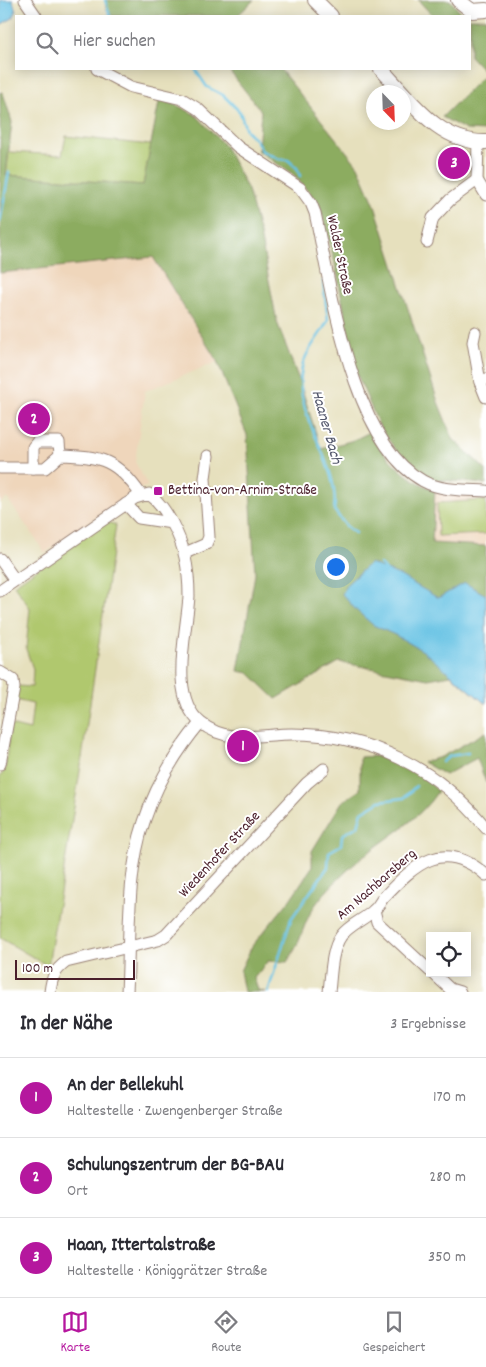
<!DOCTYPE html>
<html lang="de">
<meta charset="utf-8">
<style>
body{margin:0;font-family:Dekko,sans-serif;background:#f7f7f7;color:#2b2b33}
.controls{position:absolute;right:15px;bottom:15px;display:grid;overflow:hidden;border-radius:0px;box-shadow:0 2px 12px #0003}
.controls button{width:45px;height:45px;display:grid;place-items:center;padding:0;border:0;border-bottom:1px solid #e1e1e2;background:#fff;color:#2b2b33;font:25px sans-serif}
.compass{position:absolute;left:366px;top:85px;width:45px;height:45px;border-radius:50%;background:#fff;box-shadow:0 2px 12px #0003;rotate:157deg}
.scale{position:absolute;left:15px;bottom:12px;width:120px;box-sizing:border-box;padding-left:5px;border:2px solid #4a1f2b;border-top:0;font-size:14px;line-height:18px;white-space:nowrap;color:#4a1f2b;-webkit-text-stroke:4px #fff;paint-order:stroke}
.you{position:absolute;left:335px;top:566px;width:18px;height:18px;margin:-12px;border:4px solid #fff;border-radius:50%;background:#1a73e8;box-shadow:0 0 0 8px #1a73e833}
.badge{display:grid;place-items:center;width:32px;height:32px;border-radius:50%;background:#b5179e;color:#fff;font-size:16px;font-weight:700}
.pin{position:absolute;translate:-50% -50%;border:2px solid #fff;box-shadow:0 1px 5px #0006}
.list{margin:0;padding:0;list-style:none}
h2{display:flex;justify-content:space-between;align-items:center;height:65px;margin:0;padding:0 20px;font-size:21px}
h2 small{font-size:16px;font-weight:400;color:#7c7c81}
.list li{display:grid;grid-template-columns:32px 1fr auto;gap:15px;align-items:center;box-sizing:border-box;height:80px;padding:0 20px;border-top:1px solid #e1e1e2}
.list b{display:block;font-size:19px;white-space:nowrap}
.list p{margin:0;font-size:16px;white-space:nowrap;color:#7c7c81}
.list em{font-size:16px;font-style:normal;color:#7c7c81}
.icon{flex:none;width:28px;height:28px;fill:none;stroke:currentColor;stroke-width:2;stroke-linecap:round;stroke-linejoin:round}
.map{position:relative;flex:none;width:486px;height:992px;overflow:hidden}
.search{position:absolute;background:#fff;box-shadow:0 2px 12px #0003;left:15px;right:15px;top:15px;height:55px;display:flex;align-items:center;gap:12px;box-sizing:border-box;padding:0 18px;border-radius:0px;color:#7c7c81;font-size:19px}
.sheet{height:305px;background:#fff}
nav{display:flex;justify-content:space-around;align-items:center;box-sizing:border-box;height:70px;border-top:1px solid #e1e1e2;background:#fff;font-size:14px;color:#7c7c81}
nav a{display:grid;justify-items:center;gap:2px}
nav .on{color:#b5179e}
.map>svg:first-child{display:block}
</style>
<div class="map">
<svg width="486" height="992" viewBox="0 0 486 992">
<rect width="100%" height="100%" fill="#fff"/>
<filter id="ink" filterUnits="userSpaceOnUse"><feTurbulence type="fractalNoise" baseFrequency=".02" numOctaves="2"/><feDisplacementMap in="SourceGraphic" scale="10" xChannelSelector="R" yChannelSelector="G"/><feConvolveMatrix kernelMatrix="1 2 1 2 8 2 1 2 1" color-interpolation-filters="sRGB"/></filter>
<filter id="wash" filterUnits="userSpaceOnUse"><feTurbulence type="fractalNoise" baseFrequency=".0096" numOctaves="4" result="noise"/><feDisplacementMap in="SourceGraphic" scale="20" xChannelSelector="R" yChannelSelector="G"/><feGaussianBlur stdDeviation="1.12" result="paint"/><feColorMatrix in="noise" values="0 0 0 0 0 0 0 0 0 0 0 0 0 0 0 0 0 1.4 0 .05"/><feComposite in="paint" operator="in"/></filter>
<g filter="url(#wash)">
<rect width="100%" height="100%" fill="#e6e0bd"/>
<!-- built -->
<g fill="#efd6bb">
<path d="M153,257L217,362L145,391L135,462L148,486L134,491L45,553L7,498L0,503V273Z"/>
<path d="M435,490L486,494V546L431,543Z"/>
</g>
<!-- green -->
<g fill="#b0c86e" stroke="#7d744c">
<path d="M66,136L151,145L143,185L6,175L9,152L62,155Z"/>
<path d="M486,500V534L438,536L437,503Z"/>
<path d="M105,521L116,525L81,765L48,966L0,938V777L5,770L10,725L30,730L33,704L15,700L17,686L32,687L33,669L26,649L30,608L14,585Z"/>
</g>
<!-- forest -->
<g fill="#8cac61" stroke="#6b6646">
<path d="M105,0H254L237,16H112L106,8Z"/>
<path d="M418,0H450L463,16H433Z"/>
<path d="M470,18H486V131L466,130L442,117L486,73L470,56Z"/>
<path d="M228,69H280L358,166L374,203L438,402L453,439L486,470V484L431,479L422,475L407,464L381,430L356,372L335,263L319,204L293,174L258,151L261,111Z"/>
<path d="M0,92L3,93L12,122L6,175L143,185L160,97L196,115L225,146L248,190L260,234L277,322L299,380L321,449L354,440L370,432C386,459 405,479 435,490L432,543L486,546V704L451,675L428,679L339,662L276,699L249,673L238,671L255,574L247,435L217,361L153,257L0,273Z"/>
<path d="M486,732V783L477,758L445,775L423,762L441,757Z"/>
<path d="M376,756L419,773L438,791C418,822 386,837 358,861C344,873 327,889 316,904C303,921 301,945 287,962L268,961L254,978L258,990L265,992H244L240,971L252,946L289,901L312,867V851L342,802L360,790V757Z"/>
</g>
<!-- water -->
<g fill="#66c2e4" stroke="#587088">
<path d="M0,0H13L16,12L13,18L0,25Z"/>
<path d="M370,563L399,575L438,598L465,583L486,595V704L423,651L395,635L373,625L356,610L342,594L347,584Z"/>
</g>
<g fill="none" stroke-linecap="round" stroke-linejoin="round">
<!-- stream -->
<g stroke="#66c2e4" stroke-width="2.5">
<path d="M105,0L110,16"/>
<path d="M195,69L207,87L223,95L240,112L246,130L256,140L262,151L279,159L288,160L297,168L300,176"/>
<path d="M0,222L9,172"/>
<path d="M323,281L328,320C319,339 303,352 301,374C296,420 341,466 334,510L346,526L355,533"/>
<path d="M380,564L387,572"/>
<path d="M442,762L450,756L468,753"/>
<path d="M268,992L291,919L328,867L329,852L341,845L342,835L358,826L362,812L380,801L404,798L416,786"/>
</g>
</g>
</g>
<g filter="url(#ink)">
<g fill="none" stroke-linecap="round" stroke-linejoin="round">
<defs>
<g id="minor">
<path d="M25,0L36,16"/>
<path d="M97,69L131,87L182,99L198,109L238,147L300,188L311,203L315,213C331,286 351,442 423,481C441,491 466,490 486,491"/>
<path d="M478,142L477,180L486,195"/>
<path d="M427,242L433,218L450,200L477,180"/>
<path d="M475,332L473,342L480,382L486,379"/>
<path d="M480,382L486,397"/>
<path d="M0,468H45L60,455C102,456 117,460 141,495"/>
<path d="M33,468V447L37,442H59L60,455"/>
<path d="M126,504L139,518L172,523"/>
<path d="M185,553L206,544L209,537L205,478L208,456"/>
<path d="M0,559L15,580"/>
<path d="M0,591L135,498L149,494C160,502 166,512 172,523C185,546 189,570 189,596C187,633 168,696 201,723C228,745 261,734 292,734C369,734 438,768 486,828"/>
<path d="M0,672L13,680L14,688L0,764"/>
<path d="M374,910L377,922L430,971"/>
<path d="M433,973L450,989L460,992"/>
<path d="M50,992C52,977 54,971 66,962L158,940L166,935L307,783L324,769"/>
<path d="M127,992C130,937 126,875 144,822C156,785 176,752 200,723"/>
<path d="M329,992C331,976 331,950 341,936C350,924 364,920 374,910C378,907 380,902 383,898C416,863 443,838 486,875"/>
</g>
<g id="major">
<path d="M315,0L331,16"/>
<path d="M458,0L472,11L486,10"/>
<path d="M381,69C411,100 438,143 486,142"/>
</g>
</defs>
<!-- minor casing -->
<use href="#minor" stroke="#988074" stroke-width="13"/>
<!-- major casing -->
<use href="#major" stroke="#988074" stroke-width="16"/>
<!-- minor -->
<use href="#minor" stroke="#fff" stroke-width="11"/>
<!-- major -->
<use href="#major" stroke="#fff" stroke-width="14"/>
</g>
</g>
<!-- markers -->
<rect fill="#b5179e" stroke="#fff" stroke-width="2" x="153" y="486" width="10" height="10" rx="2.5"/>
<g text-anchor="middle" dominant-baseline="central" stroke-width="4" stroke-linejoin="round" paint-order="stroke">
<!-- street labels -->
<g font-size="15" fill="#4a1f2b" stroke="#fff">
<text transform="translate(339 255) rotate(78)">Walder Straße</text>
<text transform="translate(220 855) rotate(-47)">Wiedenhofer Straße</text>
<text transform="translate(377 885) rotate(-41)">Am Nachbarsberg</text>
</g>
<!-- poi labels -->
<g font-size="15" fill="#4a1f2b" stroke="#fff" text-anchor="start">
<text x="168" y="491">Bettina-von-Arnim-Straße</text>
</g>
<!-- water labels -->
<g font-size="16" font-style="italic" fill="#54586c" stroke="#fff">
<text transform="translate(326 427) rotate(74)">Haaner Bach</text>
</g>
</g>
</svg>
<div class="controls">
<button><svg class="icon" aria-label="locate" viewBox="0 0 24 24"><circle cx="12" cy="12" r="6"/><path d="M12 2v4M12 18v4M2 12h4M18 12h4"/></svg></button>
</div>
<svg class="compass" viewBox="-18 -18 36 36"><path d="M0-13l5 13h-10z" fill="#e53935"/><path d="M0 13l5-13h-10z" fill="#7c7c81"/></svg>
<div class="scale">100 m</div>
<div class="you"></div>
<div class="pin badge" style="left:243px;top:746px">1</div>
<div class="pin badge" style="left:34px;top:419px">2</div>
<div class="pin badge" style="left:454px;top:163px">3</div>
<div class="search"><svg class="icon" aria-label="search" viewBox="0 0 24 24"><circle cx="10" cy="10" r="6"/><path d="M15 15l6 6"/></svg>Hier suchen</div>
</div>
<section class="sheet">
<h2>In der Nähe<small>3 Ergebnisse</small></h2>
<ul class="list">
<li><span class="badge">1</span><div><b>An der Bellekuhl</b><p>Haltestelle · Zwengenberger Straße</p></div><em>170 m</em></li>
<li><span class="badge">2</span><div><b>Schulungszentrum der BG-BAU</b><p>Ort</p></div><em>280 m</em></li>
<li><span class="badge">3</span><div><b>Haan, Ittertalstraße</b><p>Haltestelle · Königgrätzer Straße</p></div><em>350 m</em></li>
</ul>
</section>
<nav>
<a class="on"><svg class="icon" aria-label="map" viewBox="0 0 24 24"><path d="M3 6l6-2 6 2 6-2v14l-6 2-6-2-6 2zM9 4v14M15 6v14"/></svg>Karte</a>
<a><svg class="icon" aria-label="directions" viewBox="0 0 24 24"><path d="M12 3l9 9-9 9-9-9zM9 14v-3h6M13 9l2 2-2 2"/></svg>Route</a>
<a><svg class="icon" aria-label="saved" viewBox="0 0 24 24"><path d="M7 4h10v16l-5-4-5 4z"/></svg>Gespeichert</a>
</nav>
